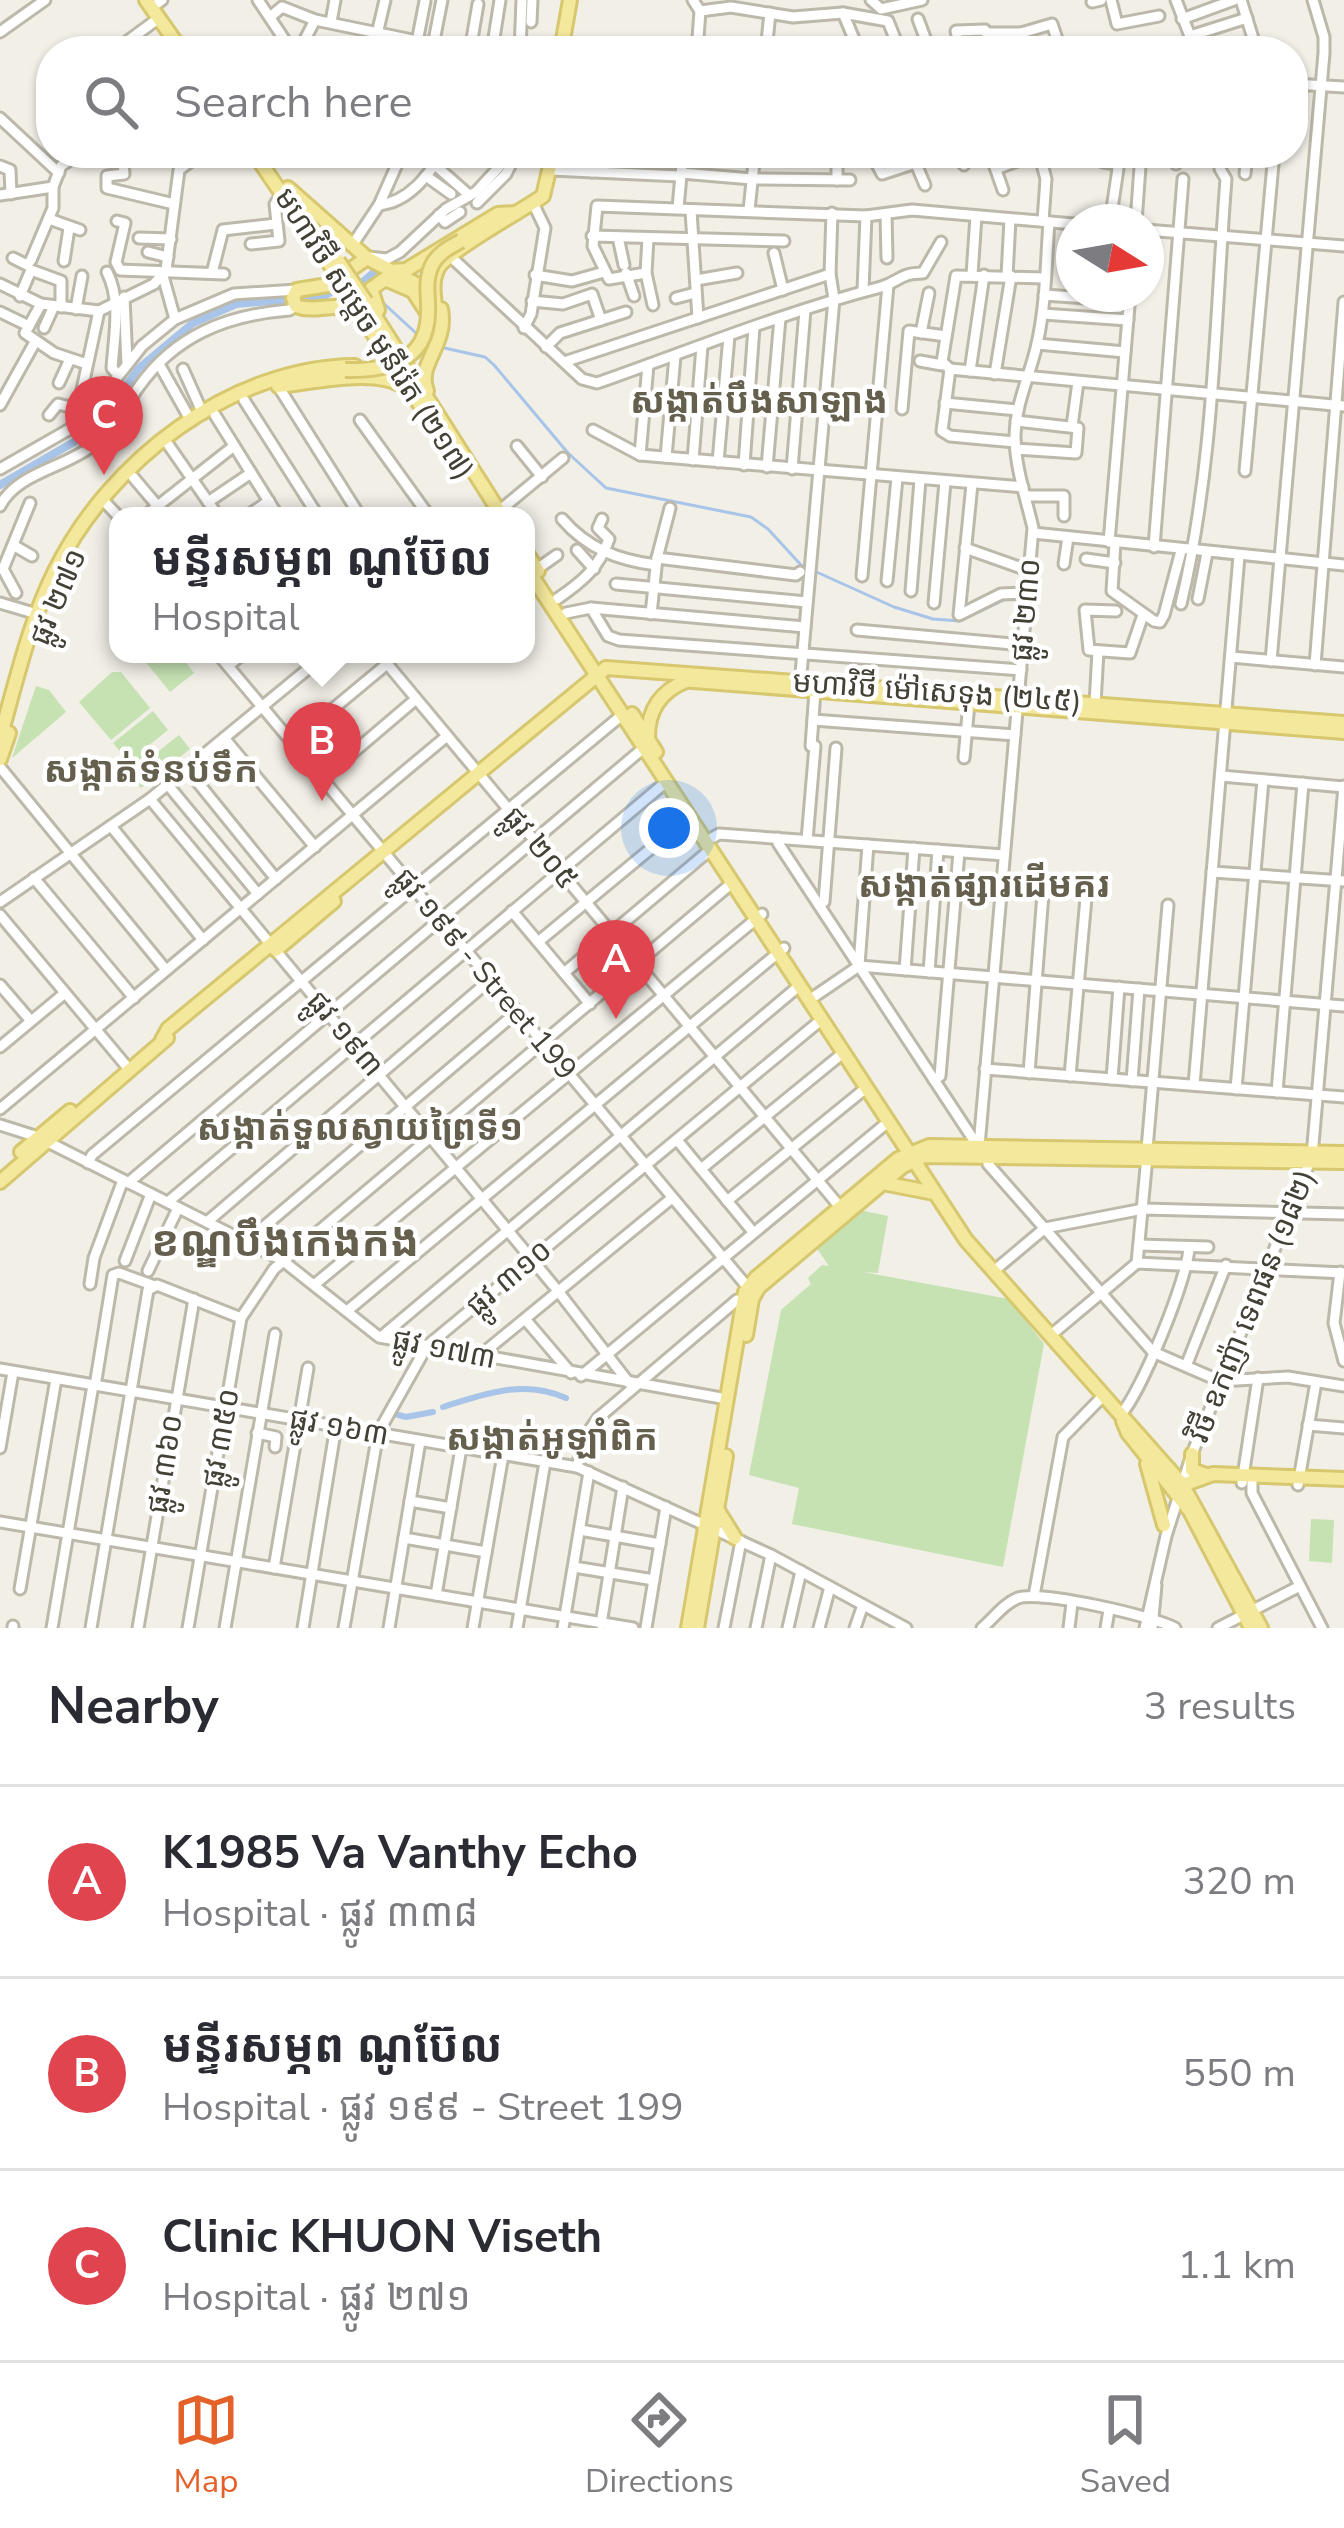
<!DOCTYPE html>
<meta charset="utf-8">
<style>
body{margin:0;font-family:"Nunito Sans","Noto Sans Khmer",sans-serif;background:#f7f7f7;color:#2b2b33}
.compass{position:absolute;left:1056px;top:204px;width:108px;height:108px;border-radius:50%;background:#fff;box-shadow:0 3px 9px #0004;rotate:101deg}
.you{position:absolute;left:669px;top:828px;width:42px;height:42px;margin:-30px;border:9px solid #fff;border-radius:50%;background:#1a73e8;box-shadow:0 0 0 18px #1a73e833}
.badge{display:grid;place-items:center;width:78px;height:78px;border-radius:50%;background:#e5612a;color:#fff;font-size:39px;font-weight:700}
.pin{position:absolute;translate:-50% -99px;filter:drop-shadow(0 3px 6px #0008)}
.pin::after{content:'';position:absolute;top:63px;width:42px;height:36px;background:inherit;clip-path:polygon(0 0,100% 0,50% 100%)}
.popup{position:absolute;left:109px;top:507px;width:426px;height:156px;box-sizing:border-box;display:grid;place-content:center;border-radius:24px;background:#fff;filter:drop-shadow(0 3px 9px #0005);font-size:39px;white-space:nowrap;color:#7c7c81}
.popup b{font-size:45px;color:#2b2b33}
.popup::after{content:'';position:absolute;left:50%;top:100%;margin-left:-24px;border:24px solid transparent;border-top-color:#fff}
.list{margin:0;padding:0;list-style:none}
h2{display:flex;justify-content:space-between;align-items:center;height:156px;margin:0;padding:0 48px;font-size:51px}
h2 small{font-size:39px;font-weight:400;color:#7c7c81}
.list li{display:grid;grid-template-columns:78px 1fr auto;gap:36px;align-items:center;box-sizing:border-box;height:192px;padding:0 48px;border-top:3px solid #e1e1e2}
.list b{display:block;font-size:45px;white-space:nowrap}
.list p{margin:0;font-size:39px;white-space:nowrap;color:#7c7c81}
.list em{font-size:39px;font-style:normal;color:#7c7c81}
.icon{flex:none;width:66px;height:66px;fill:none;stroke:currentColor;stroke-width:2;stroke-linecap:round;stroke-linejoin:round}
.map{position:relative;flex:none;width:1344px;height:1628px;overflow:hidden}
.search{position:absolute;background:#fff;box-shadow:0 3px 9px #0004;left:36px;right:36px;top:36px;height:132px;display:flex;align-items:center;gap:30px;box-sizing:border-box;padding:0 42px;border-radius:48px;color:#7c7c81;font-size:45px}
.sheet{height:732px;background:#fff}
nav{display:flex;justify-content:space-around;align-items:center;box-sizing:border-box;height:168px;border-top:3px solid #e1e1e2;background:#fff;font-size:33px;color:#7c7c81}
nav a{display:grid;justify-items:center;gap:6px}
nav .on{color:#e5612a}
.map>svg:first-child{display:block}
</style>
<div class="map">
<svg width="1344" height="1628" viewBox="0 0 1344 1628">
<rect width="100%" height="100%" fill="#f1efe6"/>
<!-- green -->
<g fill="#c6e2b3">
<path d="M152,654H173L178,660L182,657L194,673L170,692L144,660Z"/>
<path d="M112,672H121L150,708L111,740L79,702Z"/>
<path d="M36,686L49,690L66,712L12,758Z"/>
<path d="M153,711L168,730L143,750L149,759L179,735L190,749L141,788L134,779L139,774L113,743Z"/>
<path d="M860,1210L888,1216L878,1273L863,1272L1009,1299L1044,1344L1003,1567L792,1524L799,1488L749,1475L781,1310L811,1284L808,1278L822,1265L829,1266L816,1247Z"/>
<path d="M1311,1519L1334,1520L1332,1563L1309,1561Z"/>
</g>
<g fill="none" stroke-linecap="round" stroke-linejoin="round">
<!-- stream -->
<g stroke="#a8c5e9" stroke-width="3">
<path d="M525,51L527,0"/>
<path d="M445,217L462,205"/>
<path d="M416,243L438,224"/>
<path d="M380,300L417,334"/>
<path d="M440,347L485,357L494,365L568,453L606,488L751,517L768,529L801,565L894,607L933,619L960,621L1010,597"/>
</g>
<!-- canal -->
<g stroke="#a8c5e9" stroke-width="6">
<path d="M443,1407C485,1394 523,1379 566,1398"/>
<path d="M391,1413L406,1417L433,1412"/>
</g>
<!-- river -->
<path stroke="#a8c5e9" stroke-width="8" d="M0,485L98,428L138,369L193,323L236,304L324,296L348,282L362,283L380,267"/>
<defs>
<g id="minor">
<path d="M258,0L292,51"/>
<path d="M693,0L700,11L697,51"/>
<path d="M871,0L881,9L922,0"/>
<path d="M1111,0L1117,24L1159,16"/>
<path d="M1176,0L1190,36L1247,18"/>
<path d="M1241,0L1257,51"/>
<path d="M1092,2L1101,0"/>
<path d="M158,3L162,0"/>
<path d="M700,11L731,7L793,17L843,13L888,21L900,51"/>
<path d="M843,13L859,51"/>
<path d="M270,17L282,7L315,20L466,51"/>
<path d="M918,19L930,51"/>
<path d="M1182,19L1234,0"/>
<path d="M331,22L335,0"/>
<path d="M531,22L532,0"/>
<path d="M0,32L45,0"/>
<path d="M988,33H1021L1052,24L1061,51"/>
<path d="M1021,33L1028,51"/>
<path d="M417,42L425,1"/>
<path d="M433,46L442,0"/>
<path d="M114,51L159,18"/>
<path d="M299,51L315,20"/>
<path d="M373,51L385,0"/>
<path d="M470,51L478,4"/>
<path d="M492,51L500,0"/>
<path d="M520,51L522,0"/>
<path d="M675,51V46"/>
<path d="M766,51L770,13"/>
<path d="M961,51L956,31L985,30L994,51"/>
<path d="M1293,84L1344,87"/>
<path d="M0,118L59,173"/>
<path d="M110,153V158L123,162L124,174L107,176V188L174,204"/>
<path d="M592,153V172"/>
<path d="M837,153V180"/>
<path d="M871,153L882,174L943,154"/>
<path d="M959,153L964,165"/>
<path d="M990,153L1003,190"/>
<path d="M1039,153L1046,179L1043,221"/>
<path d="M1103,162L1116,164L1118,169L1110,222"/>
<path d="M916,164L925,185"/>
<path d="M1176,164V153"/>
<path d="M435,165L469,195"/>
<path d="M0,166L10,170L11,194"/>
<path d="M996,169L1039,153"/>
<path d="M551,170L680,176"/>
<path d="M681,173L752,179L850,180"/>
<path d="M1245,174L1247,153"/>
<path d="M426,176L451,194"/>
<path d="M0,195L53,187L61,166L80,153"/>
<path d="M477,203L506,174L514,158"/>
<path d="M379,205C409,202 427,176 443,153"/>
<path d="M678,208L683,153"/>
<path d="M749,210L755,153"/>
<path d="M691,211L698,318"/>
<path d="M886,214L887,258"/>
<path d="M439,215L445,222L460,212"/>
<path d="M49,219L80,230"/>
<path d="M117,221L125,223L116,262L120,270L224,274"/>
<path d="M1136,222L1141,153"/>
<path d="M1146,230L1344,246"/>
<path d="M592,236L784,241"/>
<path d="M618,237L624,265"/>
<path d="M139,238L171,239"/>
<path d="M648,238L646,273L653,305"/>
<path d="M251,244L279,241L275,204L284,191"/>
<path d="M353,244L379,205L402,153"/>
<path d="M148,252L168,257"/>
<path d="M774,253L783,290"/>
<path d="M368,257L387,259L400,252L446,209L476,192L499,167L505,153"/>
<path d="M451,257L582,379L597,383C691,350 784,312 881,287C899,282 899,273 923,273L941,242"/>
<path d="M13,258L27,265L31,260L53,208V187"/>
<path d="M64,261L69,228"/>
<path d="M107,272C122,302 114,336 112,368L118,375"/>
<path d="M212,273L223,230L276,224"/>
<path d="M626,273L634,296"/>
<path d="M646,273L609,279L593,246L597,206L866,216L912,210L1074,224L1069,279"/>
<path d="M535,275L572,281L604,272"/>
<path d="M972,275L976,216"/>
<path d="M163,276L175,319"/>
<path d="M1007,276L1010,219"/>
<path d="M696,280L737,273"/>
<path d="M0,284L41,304L99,311L154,284L166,270L179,170L202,153"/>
<path d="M863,290L866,216"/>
<path d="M1044,295L1130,301"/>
<path d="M20,296L31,270L61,281V307"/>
<path d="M124,297L127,363"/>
<path d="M676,298L695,293"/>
<path d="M532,301L563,304L592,294L601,320"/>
<path d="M41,304L25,333L54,353L87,364"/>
<path d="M76,309L82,276"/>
<path d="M0,312L29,326"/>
<path d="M1043,314L1128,320"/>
<path d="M44,328L54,306"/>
<path d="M524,328L531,314L545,228L533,203"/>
<path d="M921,333L929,293"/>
<path d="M1037,344L1125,352"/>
<path d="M546,347L560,333L626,312"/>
<path d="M920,361L942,365"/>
<path d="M564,362L830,274"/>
<path d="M159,364L191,421"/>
<path d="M183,369L203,414"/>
<path d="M950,369L1344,406"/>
<path d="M970,371L984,275"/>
<path d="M995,374L1011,276"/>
<path d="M59,383L70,359"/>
<path d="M278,386L360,516"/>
<path d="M244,400L318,516"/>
<path d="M945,403L1017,410"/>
<path d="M0,405L35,342"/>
<path d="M902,409L909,331L946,336"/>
<path d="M49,415L58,404L70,407L80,399L99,311"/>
<path d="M215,415L278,516"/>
<path d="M360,420L429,516"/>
<path d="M1016,421L1078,428L1076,453L1016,449"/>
<path d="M1072,426L1078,382"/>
<path d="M593,430L640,455L1023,487"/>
<path d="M165,440L218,516"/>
<path d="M1015,442L950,436L942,431L950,369L942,362L956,276L1045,278"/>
<path d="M517,446L542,477"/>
<path d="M640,455L648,365"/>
<path d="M666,457L675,356"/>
<path d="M693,460L702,346"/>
<path d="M718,462L729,336"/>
<path d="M744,465L754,327"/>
<path d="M767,467L780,318"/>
<path d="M0,469L82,422L142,346L175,319L234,294L297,290"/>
<path d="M792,469L805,310"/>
<path d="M1245,471L1274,153"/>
<path d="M133,477L166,516"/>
<path d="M972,484L959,615L1001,594L1028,593"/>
<path d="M1026,496H1064V516"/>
<path d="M102,499L118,516"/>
<path d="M208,502L251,473"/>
<path d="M0,506C17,473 64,468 92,446C113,431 123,409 138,388C175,335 227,315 289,310L296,306"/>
<path d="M145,516L234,446"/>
<path d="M247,516L269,501"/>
<path d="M493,516L563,458"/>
<path d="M562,519C588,549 618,560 656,565"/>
<path d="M1033,533L1344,565"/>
<path d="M1109,542L1130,294"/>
<path d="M1115,543L1112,591L1154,621L1160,622L1164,615L1181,551"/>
<path d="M13,545L32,556"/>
<path d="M1154,547L1183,179"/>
<path d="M965,548L1030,571"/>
<path d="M577,550L594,569"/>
<path d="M657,558L796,575L800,572"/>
<path d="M1086,559L1115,563"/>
<path d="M1064,564L1068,537"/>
<path d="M537,569L557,555"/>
<path d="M862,576L888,285"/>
<path d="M887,581L897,478"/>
<path d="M616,584L807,602"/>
<path d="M911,591L920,480"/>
<path d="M16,593L3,569L30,503"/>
<path d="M557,599C582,582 599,568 609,539L598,528L602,519"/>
<path d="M1198,599L1207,553"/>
<path d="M0,603L37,614"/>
<path d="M934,603L945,482"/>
<path d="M1181,604C1214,466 1215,320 1226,179L1220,169V153"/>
<path d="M591,608L608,636L619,640L1021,670"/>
<path d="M1116,611L1085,610L1089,650L1130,653L1143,615"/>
<path d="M566,613L591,608L805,627"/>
<path d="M651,614L657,558L670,508"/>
<path d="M857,630L1023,645"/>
<path d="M218,654L750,1290"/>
<path d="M379,654L840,1207"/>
<path d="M1231,657L1344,667"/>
<path d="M1271,661L1324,53V37L1313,0"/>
<path d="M1315,665L1344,302"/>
<path d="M228,666L243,654"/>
<path d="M800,685L834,299L830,274L832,213"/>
<path d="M1095,704L1098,651"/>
<path d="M813,720L1015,735"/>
<path d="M224,738L315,847"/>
<path d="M292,743L387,664"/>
<path d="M811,746L815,691"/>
<path d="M964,758L969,703"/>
<path d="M0,767L166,970"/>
<path d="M187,769L276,879"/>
<path d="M1221,776L1344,787"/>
<path d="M322,779L416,699"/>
<path d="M168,785L258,894"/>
<path d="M150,799L558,1291L629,1383"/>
<path d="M111,826L203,940"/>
<path d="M712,838L719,834L1004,855"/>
<path d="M778,838V843L977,1145"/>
<path d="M807,840L815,746"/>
<path d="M1212,872L1344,881"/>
<path d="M34,878L134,998"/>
<path d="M0,902L150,799L326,654"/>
<path d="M819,905L824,902L836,748"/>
<path d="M512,911L590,1004"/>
<path d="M0,915L128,1068"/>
<path d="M538,942L689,817"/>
<path d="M859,965L868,845"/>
<path d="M905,970L914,848"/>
<path d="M929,972L938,850"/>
<path d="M564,973L710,850"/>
<path d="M0,985L31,1021"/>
<path d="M815,996L859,966L1344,1006"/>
<path d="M0,1047L65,993"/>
<path d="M985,1069L1344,1097"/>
<path d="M1029,1073L1043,894"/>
<path d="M1070,1076L1086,898"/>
<path d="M1112,1079L1119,987"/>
<path d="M934,1080L940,1076L959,852"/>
<path d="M1132,1081L1139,989"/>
<path d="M1194,1085L1239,556"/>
<path d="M1236,1089L1263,780"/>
<path d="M1277,1092L1303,783"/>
<path d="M0,1109L447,736"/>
<path d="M0,1125L38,1137L282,1260L379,1337L727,1399"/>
<path d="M677,1140L753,1232"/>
<path d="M979,1146L1033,528C1026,498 1015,467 1015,436C1016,401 1030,376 1037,344C1046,304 1046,263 1049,222"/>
<path d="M1147,1149L1168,905"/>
<path d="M988,1156V1164L1153,1352L1220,1381L1288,1377L1344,1386"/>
<path d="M88,1163L92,1155L622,715"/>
<path d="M701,1169L843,1053"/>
<path d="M128,1183L646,746"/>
<path d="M727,1201L866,1088"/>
<path d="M168,1202L666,782"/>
<path d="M207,1222L490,980"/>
<path d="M247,1241L517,1012"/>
<path d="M1139,1245L1208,1247"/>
<path d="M125,1261L151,1194"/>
<path d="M1137,1263L1147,1157"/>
<path d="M995,1270L1045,1228L1143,1209L1344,1214"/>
<path d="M148,1271L178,1208"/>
<path d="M1340,1272L1334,1323L1344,1361"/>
<path d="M90,1284L94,1258L123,1180"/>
<path d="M314,1285L762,914"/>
<path d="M347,1311L784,948"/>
<path d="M525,1319L571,1373"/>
<path d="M1051,1335L1137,1263L1344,1273"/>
<path d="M381,1337L799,986"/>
<path d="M484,1357L488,1349L672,1198"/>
<path d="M1186,1366L1226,1265"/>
<path d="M0,1369L577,1467L771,1555L906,1628"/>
<path d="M581,1376L888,1122"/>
<path d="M95,1386L113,1275L119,1273L152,1285"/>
<path d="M1120,1415C1140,1396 1189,1275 1189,1247"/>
<path d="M1308,1425L1344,1428"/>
<path d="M257,1433L276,1437L275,1447"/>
<path d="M0,1448L13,1372"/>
<path d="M577,1467L584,1438L598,1418L737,1300L746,1302"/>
<path d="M1252,1475V1493L1322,1628"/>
<path d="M1242,1483L1258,1378"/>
<path d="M1298,1485L1316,1382"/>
<path d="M410,1501L451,1508"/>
<path d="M0,1522L633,1628"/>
<path d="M580,1530L660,1544"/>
<path d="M404,1538L486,1552"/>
<path d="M574,1567L654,1580"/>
<path d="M274,1568L308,1368"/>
<path d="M20,1589L56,1379"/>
<path d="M436,1595L461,1448"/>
<path d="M1034,1596L1063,1437L1103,1396"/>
<path d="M601,1624L623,1487"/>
<path d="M13,1628V1626"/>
<path d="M52,1628L93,1385"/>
<path d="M91,1628L148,1290L157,1285L241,1318"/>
<path d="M138,1628L194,1299"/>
<path d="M188,1628L241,1318L274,1269L732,883"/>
<path d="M225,1628L275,1334"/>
<path d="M303,1628L336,1426"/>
<path d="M344,1628L378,1433L427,1346L821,1020"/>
<path d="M389,1628L420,1441"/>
<path d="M473,1628L503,1455"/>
<path d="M517,1628L545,1462"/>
<path d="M563,1628L589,1472"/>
<path d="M646,1628L666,1507"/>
<path d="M724,1628L741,1541"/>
<path d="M756,1628L771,1555"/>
<path d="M788,1628L801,1571"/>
<path d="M819,1628L830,1587"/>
<path d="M855,1628L863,1605"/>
<path d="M982,1628C994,1618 1003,1604 1018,1598C1040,1590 1153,1616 1175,1628"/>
<path d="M1069,1628L1072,1603"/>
<path d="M1106,1628L1109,1610"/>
<path d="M1145,1628L1166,1536L1192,1454L1312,1156L1344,786"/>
<path d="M1152,1628L1156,1585"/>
<path d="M1218,1628L1300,1586"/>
</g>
<g id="major">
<path d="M146,0L182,51"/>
<path d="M561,51L570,0"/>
<path d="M254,153L331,266"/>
<path d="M288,188L367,258L420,286L431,298"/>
<path d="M390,271L406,270L498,214L516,213"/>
<path d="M366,302L502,516"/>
<path d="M357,309L455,458"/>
<path d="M378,310L371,289L385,279L413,291L428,314"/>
<path d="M436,316C435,300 430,283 438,268C446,252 523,210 543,196L553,153"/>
<path d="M360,318C340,296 319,315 296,306L293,298L297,290L328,285L367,258"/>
<path d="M278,386C312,383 377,366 406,388"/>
<path d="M427,391C416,363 448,346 441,309"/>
<path d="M526,552L538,571"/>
<path d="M526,567L966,1240L1182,1484L1261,1628"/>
<path d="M681,680L1344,732"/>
<path d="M632,714L656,752"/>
<path d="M648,737C648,710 661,691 686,681"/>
<path d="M0,738C16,682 29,623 55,571C109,461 231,367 355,366"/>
<path d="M0,759L9,733"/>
<path d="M276,950L334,901"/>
<path d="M162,1040L168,1029L606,668L1344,723"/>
<path d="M21,1152L70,1111"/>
<path d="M0,1182L167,1038"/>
<path d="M883,1183L934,1193"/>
<path d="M746,1335L752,1299L759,1287L903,1166L924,1156L1344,1162"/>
<path d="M1123,1421L1128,1433L1190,1511L1251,1628"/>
<path d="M1192,1454V1470L1206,1475"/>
<path d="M1147,1464L1164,1525"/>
<path d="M1180,1486L1213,1474L1344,1479"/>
<path d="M717,1509L735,1538"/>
<path d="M688,1628L745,1292L756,1278L898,1159L929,1146L1344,1153"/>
<path d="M697,1628L726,1456"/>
</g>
</defs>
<!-- minor casing -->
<use href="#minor" stroke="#bcb8aa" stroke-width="15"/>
<!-- major casing -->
<use href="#major" stroke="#d7c76e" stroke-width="18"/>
<!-- minor -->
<use href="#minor" stroke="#fff" stroke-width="9"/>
<!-- major -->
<use href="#major" stroke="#f4e89c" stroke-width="12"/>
<defs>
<g id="major-bridge">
<path d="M338,261L366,302"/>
<path d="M331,266L357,309"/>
<path d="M345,370C385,371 427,363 428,313C429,297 424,281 432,265C438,253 450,247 461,241"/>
</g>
</defs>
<!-- major-bridge casing -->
<use href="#major-bridge" stroke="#d7c76e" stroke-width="18" stroke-linecap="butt"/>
<!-- major-bridge -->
<use href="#major-bridge" stroke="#f4e89c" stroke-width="12"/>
</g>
<g text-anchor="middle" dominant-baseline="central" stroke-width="9" stroke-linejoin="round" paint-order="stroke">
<!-- street labels -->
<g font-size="30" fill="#434036" stroke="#fff">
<text transform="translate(374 334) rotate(57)">មហាវិថី សម្តេច មុនីរ៉េត (២១៧)</text>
<text transform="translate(58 597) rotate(-67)">ផ្លូវ ២៧១</text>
<text transform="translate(1026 610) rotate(-85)">ផ្លូវ ២៣០</text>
<text transform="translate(937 692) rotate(4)">មហាវិថី ម៉ៅសេទុង (២៤៥)</text>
<text transform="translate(540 848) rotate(50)">ផ្លូវ ២០៥</text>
<text transform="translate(485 974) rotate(50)">ផ្លូវ ១៩៩ - Street 199</text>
<text transform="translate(345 1034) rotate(50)">ផ្លូវ ១៩៣</text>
<text transform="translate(509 1278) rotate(-40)">ផ្លូវ ៣១០</text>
<text transform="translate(1252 1306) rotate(-68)">វិថី ឧកញ៉ា ទេពផន (១៨២)</text>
<text transform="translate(444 1349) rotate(11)">ផ្លូវ ១៧៣</text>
<text transform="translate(339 1427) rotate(10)">ផ្លូវ ១៦៣</text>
<text transform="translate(221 1438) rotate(-80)">ផ្លូវ ៣៥០</text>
<text transform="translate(165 1464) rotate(-81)">ផ្លូវ ៣៦០</text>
</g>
<!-- quarter labels -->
<g font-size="36" font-weight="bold" fill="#655f4e" stroke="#fff">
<text x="759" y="401">សង្កាត់បឹងសាឡាង</text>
<text x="151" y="770">សង្កាត់ទំនប់ទឹក</text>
<text x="984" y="885">សង្កាត់ផ្សារដើមគរ</text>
<text x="360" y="1128">សង្កាត់ទួលស្វាយព្រៃទី១</text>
<text x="552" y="1438">សង្កាត់អូឡាំពិក</text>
</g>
<!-- district labels -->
<g font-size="42" font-weight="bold" fill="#655f4e" stroke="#fff">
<text x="285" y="1242">ខណ្ឌបឹងកេងកង</text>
</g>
</g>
</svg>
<svg class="compass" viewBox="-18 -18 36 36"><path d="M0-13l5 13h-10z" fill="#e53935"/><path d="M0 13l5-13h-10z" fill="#7c7c81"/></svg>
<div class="you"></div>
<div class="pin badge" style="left:616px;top:1019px;background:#e0444e">A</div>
<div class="pin badge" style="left:322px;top:801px;background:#e0444e">B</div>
<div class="popup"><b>មន្ទីរសម្ភព ណូប៊ែល</b>Hospital</div>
<div class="pin badge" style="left:104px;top:475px;background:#e0444e">C</div>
<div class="search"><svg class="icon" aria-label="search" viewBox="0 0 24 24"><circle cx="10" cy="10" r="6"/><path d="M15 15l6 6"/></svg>Search here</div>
</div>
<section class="sheet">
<h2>Nearby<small>3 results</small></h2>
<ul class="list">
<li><span class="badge" style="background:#e0444e">A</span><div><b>K1985 Va Vanthy Echo</b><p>Hospital · ផ្លូវ ៣៣៨</p></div><em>320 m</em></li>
<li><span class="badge" style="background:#e0444e">B</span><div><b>មន្ទីរសម្ភព ណូប៊ែល</b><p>Hospital · ផ្លូវ ១៩៩ - Street 199</p></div><em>550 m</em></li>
<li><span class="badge" style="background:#e0444e">C</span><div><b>Clinic KHUON Viseth</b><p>Hospital · ផ្លូវ ២៧១</p></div><em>1.1 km</em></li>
</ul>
</section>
<nav>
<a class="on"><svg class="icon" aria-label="map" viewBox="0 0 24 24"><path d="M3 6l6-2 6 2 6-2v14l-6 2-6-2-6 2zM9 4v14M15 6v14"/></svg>Map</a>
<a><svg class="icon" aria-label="directions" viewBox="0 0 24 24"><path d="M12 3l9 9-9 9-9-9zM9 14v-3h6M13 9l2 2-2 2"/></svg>Directions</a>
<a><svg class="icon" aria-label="saved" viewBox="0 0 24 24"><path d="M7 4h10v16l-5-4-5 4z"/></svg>Saved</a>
</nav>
